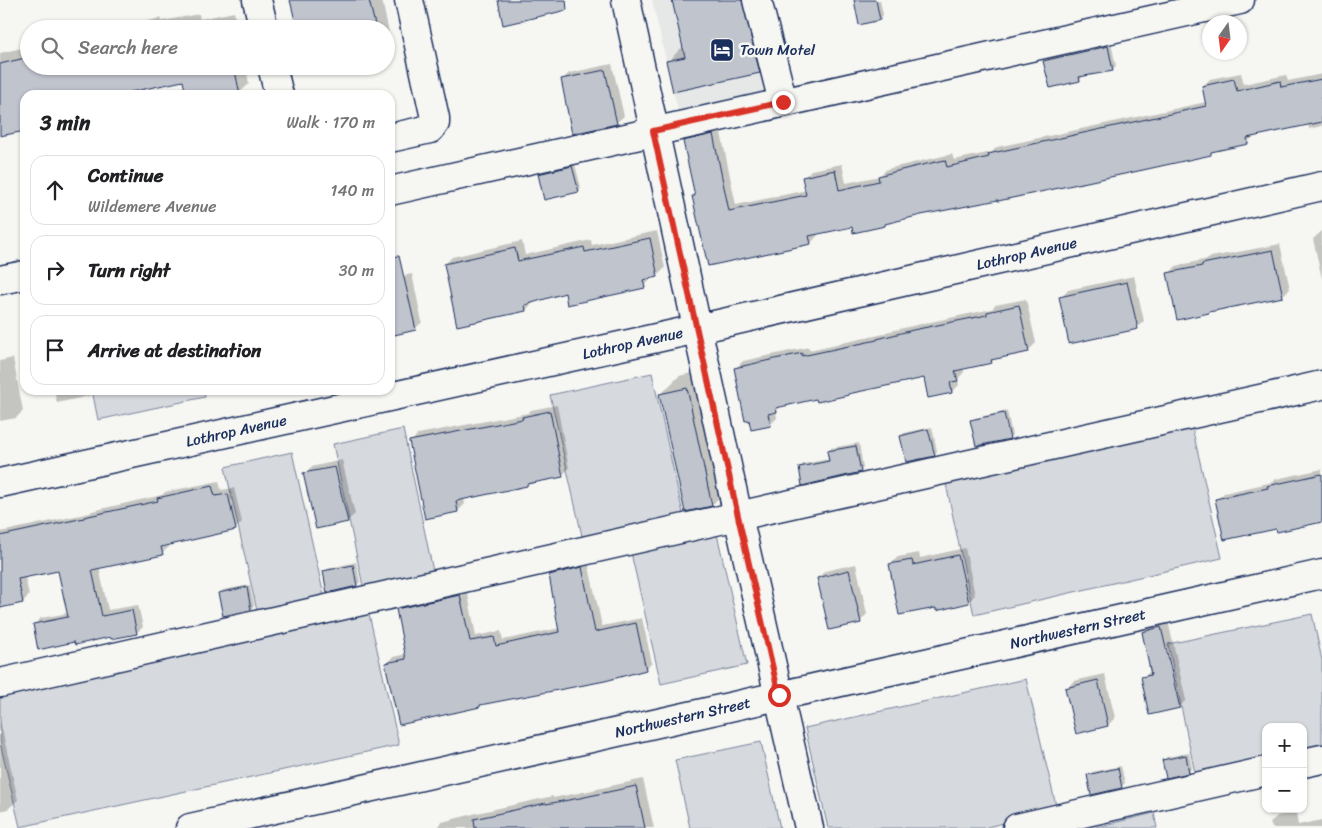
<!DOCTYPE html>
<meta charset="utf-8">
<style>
body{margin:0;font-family:Sriracha,sans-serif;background:#f2f2f2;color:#202124}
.controls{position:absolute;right:15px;bottom:15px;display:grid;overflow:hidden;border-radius:10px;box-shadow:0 1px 4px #0004}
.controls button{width:45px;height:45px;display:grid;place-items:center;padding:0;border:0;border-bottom:1px solid #e0e0e0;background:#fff;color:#202124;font:25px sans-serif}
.compass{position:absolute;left:1202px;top:15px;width:45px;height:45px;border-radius:50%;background:#fff;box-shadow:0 1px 4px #0004;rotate:194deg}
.stop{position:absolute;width:15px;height:15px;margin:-11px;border:4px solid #d93025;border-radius:50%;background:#fff}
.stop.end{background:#d93025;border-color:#fff;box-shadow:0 1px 5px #0008}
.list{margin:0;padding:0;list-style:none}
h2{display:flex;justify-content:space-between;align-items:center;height:65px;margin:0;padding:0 20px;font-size:21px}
h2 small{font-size:16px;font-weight:400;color:#757577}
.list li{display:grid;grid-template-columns:32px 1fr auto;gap:15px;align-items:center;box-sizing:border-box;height:70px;margin:0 10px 10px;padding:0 10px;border:1px solid #e0e0e0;border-radius:15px}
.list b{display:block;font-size:19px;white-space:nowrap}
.list p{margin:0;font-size:16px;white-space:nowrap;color:#757577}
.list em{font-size:16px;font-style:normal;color:#757577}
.icon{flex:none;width:28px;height:28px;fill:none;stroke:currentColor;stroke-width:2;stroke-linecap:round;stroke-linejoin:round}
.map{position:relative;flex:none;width:1322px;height:828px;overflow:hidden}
.search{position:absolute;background:#fff;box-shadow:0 1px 4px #0004;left:20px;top:20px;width:375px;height:55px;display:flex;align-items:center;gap:12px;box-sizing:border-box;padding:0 18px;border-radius:28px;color:#757577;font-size:19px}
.panel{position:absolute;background:#fff;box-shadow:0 1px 4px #0004;left:20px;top:90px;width:375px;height:305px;border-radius:15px}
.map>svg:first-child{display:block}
</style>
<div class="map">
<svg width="1322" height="828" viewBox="0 0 1322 828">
<rect width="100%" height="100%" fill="#f6f6f2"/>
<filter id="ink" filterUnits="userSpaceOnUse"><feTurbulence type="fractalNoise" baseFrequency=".02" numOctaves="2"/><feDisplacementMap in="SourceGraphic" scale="10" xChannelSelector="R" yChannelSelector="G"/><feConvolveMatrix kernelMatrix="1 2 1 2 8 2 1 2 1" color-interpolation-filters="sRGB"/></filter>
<g filter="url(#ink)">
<!-- built -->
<path fill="#e6e7e7" d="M652,0H767L787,86L678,111Z"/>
<!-- green -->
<g fill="#d6d9dd" stroke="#78849e">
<path d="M652,373L684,518L583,540L550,395Z"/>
<path d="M92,390H204L205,397L98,420Z"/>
<path d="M1192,427L1222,558L974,615L946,484Z"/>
<path d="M403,429L433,571L363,586L333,444Z"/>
<path d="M292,452L324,596L257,611L225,467Z"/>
<path d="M717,534L747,665L661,684L631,553Z"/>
<path d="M368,610L399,745L20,827L0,743V693Z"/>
<path d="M1312,614L1322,660V747L1303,751V727H1266V758L1195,773L1168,644Z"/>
<path d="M1026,679L1057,810L983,828H828L805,728Z"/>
<path d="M761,742L780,828H690L675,760Z"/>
<path d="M1154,813L1157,828H1093Z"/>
</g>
<!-- shadow -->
<g fill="#0003">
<path d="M292,0H382L391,42L386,47V29H298Z"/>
<path d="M674,0H757L772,60L759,72L668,62L680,49L684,48Z"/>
<path d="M855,0H880L883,15L880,19L860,23Z"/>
<path d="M234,12L238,29H112L161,18L162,21L199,14L200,19Z"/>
<path d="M1111,43L1116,66L1112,70L1083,76L1080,80L1045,61L1048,58Z"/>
<path d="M26,47L27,51L29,50V66H246L249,84L237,95H187L184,80L110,95H25V129L0,135V53Z"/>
<path d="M612,64L624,116L616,123L562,80L569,73Z"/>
<path d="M307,66H320L308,69Z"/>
<path d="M1241,73L1244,84L1286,75L1288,81L1322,74V126L1309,129L1308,124L1255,135L1247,143L1214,149L1211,153L888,221L885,225H853L817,233L818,235L811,243L709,265L694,197L696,195L685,142L692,134L720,128L736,205L807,190L804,178L811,170L842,164L846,183L880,176L887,169L921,161L952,154L954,160L992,152L997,147L1206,102L1203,86L1210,79Z"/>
<path d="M575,164L581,188L578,191L539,174L543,171Z"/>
<path d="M657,231L665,268L657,276L651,277V279L644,287L565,292L532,301L533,303L526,310L445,264L452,257L522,241L525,255L591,240L592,245Z"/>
<path d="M1322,231V279L1313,239Z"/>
<path d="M1280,244L1290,289L1282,296L1169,274L1176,266L1208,259L1211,257Z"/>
<path d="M412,274L422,322L415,329L390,335V279Z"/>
<path d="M1134,276L1144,321L1137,328L1061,298L1068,290Z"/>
<path d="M1026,299L1036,343L1028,351L995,358L991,362L963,368L964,372L958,379L959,385L952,392L929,397L925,376L818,401L817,398L782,406L776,411L777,418L770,425L736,368L743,361L809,347V350L884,334L886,332L921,324L992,309L995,305Z"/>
<path d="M13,358L23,411L16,418L0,421V361Z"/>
<path d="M705,370L730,486L712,505L686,510L661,394L679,376Z"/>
<path d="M54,390H95L89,396L57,403Z"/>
<path d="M557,405L569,468L562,476L530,482L527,485L464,498L465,504L458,511L411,442L418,434L528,413L531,410Z"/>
<path d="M1007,411L1012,435L1009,438L972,421L975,418Z"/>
<path d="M932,427L937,451L934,455L901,436L904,433Z"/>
<path d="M859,443L863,468L860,471L800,467L803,464L829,459L828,452L831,448Z"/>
<path d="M342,460L355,514L347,521L304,474L311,467Z"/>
<path d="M1322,469V521L1277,528L1216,500L1224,493L1273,482L1276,479Z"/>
<path d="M219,481L221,490L234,488L242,522L235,529L168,544L169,547L162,553L99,567L108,610L138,605L143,627L136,633L75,641L34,625L41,618L68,613L59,569L25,577L29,595L23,602L0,607V532L90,513L92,511L162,495L165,492Z"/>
<path d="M965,548L975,595L968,602L890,564L898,557L919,553L920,558Z"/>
<path d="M356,562L360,582L357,585L324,572L327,569Z"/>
<path d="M588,562L602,626L642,618L652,663L645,669L483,703L479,706L387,664L393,657L406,654L397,610L404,603L467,589L476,636L501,631L503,640L560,628L550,575L557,569Z"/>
<path d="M856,564L867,614L860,622L818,578L825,571Z"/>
<path d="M250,585L254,606L251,609L220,593L223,590Z"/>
<path d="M1168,621L1186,700L1179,707L1142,678L1152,670L1143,632L1151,625Z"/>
<path d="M1105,674L1115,718L1108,725L1077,732L1067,688L1074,681Z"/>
<path d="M0,720L18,800L8,809L0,811Z"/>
<path d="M1189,753L1192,768L1189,771L1163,760L1167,757Z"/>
<path d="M1121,766L1125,783L1121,787L1089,775L1092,772Z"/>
<path d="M643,779L654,828H436L442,822L477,813L553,796V798L588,791Z"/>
<path d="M1296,812L1298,825L1322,820V828H1272L1270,823L1277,816Z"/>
</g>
<!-- building -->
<g fill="#c0c4cd" stroke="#1b2f5e">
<path d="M290,0H369L376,29H297Z"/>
<path d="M498,0H566L567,10L503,25Z"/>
<path d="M672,0H742L760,73L673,92L666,61L685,57Z"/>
<path d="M854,0H876L880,20L859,25Z"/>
<path d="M224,22L226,29H191Z"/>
<path d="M1108,46L1113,71L1079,77L1080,81L1050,88L1043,61Z"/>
<path d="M29,57V66H234L240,95H186L183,81L116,95H25V131L0,136V64Z"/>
<path d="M605,70L617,124L572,134L561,79Z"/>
<path d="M1234,79L1237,91L1280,81L1281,87L1322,79V122L1247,138L1248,144L1211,152V155L1143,170L998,201V200L921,215L885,224V226L853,233L852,227L809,236L811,244L708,266L692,196H695L683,141L713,134L729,211L806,195L802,177L835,170L839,190L879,181L878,176L913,167L945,160L947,167L989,157L988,154L1206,106L1202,86Z"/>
<path d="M572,166L579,192L544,200L538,174Z"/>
<path d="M650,238L658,277L643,280L645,288L567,305L565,293L525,305L526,311L457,326L444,264L515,248L518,261L584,247L585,252Z"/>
<path d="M1273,250L1283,297L1209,312V313L1177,320L1167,273L1202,266V264Z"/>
<path d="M399,256L416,330L390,336V257Z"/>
<path d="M1127,282L1138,329L1069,344L1059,297Z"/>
<path d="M1019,305L1029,352L991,360L992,363L955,371L958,381L950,382L952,393L928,398L924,378L848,394L849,395L817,402L816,399L776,408L777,412L768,414L771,426L751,430L749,420L745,421L734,368L802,353V356L877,340V339L913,330L987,315V312Z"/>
<path d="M687,388L712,506L685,512L659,394Z"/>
<path d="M550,411L563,477L527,484V486L456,501L458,512L425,519L409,441L523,419L522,417Z"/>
<path d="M1004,413L1010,439L976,446L970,420Z"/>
<path d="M928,429L935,456L906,462L900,436Z"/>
<path d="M856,446L861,472L802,486L799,467L829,461L827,451Z"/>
<path d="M335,467L348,522L316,529L303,473Z"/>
<path d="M1322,474V522L1277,532L1276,529L1224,540L1215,499L1268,488L1267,486Z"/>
<path d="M212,486L215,496L228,494L236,530L161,547L163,555L92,570L102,616L132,610L137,634L111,639L110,637L75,645L74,642L38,650L33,624L68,617L58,571L18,579L23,603L0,608V536L84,518V517L158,501L157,498Z"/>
<path d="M958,555L969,603L936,611V608L899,615L889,564L912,560L913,565Z"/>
<path d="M353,565L357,586L327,593L323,571Z"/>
<path d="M582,567L595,632L636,623L646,670L605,681L480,705V707L399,725L385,663L406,659L396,609L460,595L470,641L494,637L496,646L559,632L549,575Z"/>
<path d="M849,570L861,623L829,630L817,578Z"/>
<path d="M247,587L251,610L223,616L218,593Z"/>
<path d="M1161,627L1180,708L1149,715L1141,677L1151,675L1142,632Z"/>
<path d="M1098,680L1108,726L1076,734L1065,688Z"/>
<path d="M1186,755L1189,773L1166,778L1162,760Z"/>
<path d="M1118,768L1122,788L1091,795L1087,775Z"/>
<path d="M636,786L645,828H475L474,819L546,803V804L580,798Z"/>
</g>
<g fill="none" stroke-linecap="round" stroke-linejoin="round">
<defs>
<g id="minor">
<path d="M257,0L264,29"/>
<path d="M626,0L738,516L809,828"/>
<path d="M757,0L783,102"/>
<path d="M272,66L279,95"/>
<path d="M390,138L430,129L435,123V118L409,0"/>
<path d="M390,191L1240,0"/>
<path d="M0,280L25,275"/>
<path id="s1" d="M0,483L697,329L1322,186"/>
<path d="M0,683L720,520L1322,385"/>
<path d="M1303,763L1322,759"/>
<path id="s2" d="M190,828L1322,574"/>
<path d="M1017,828L1266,771"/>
</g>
</defs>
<!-- minor casing -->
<use href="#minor" stroke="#1b2f5e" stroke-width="31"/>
<!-- minor -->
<use href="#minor" stroke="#f6f6f2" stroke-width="28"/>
</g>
</g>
<g fill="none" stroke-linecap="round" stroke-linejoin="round" filter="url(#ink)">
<!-- route -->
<path stroke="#d93025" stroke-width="6" d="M779,695L738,516L653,131L783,102"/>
</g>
<!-- icons -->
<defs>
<symbol id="hotel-square" viewBox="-11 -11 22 22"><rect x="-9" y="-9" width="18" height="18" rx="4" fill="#1b2f5e" stroke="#f6f6f2"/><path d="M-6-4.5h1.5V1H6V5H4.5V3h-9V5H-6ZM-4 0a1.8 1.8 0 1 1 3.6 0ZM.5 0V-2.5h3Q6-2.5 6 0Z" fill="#fff"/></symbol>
</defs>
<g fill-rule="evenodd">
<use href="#hotel-square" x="708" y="36" width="28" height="28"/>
</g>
<g text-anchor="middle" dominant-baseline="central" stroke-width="5" stroke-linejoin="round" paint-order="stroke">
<!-- poi labels -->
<g font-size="15" fill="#1b2f5e" stroke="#f6f6f2" text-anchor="start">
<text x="740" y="50">Town Motel</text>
</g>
<!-- street labels -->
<g font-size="15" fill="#1b2f5e" stroke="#f6f6f2">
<text stroke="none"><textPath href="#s1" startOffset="1052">Lothrop Avenue</textPath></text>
<text stroke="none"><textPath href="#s1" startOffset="648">Lothrop Avenue</textPath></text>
<text stroke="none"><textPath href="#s1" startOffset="242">Lothrop Avenue</textPath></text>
<text stroke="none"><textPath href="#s2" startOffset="910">Northwestern Street</textPath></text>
<text stroke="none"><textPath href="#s2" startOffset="505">Northwestern Street</textPath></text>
</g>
</g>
</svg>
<div class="controls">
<button>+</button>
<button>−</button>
</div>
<svg class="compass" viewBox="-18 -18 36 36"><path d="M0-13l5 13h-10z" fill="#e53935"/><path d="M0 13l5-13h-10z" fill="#757577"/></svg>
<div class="stop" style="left:779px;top:695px"></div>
<div class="stop end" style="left:783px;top:102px"></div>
<div class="search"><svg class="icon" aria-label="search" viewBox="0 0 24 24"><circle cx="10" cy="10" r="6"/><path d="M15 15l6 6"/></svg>Search here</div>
<section class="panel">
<h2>3 min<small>Walk · 170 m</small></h2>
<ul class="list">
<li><svg class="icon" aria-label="ahead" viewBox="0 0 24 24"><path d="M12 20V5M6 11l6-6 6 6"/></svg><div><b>Continue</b><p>Wildemere Avenue</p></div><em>140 m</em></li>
<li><svg class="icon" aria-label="right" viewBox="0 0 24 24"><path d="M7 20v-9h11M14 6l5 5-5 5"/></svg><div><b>Turn right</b></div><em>30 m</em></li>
<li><svg class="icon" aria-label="arrive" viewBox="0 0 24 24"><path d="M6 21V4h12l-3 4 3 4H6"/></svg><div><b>Arrive at destination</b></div></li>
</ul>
</section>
</div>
